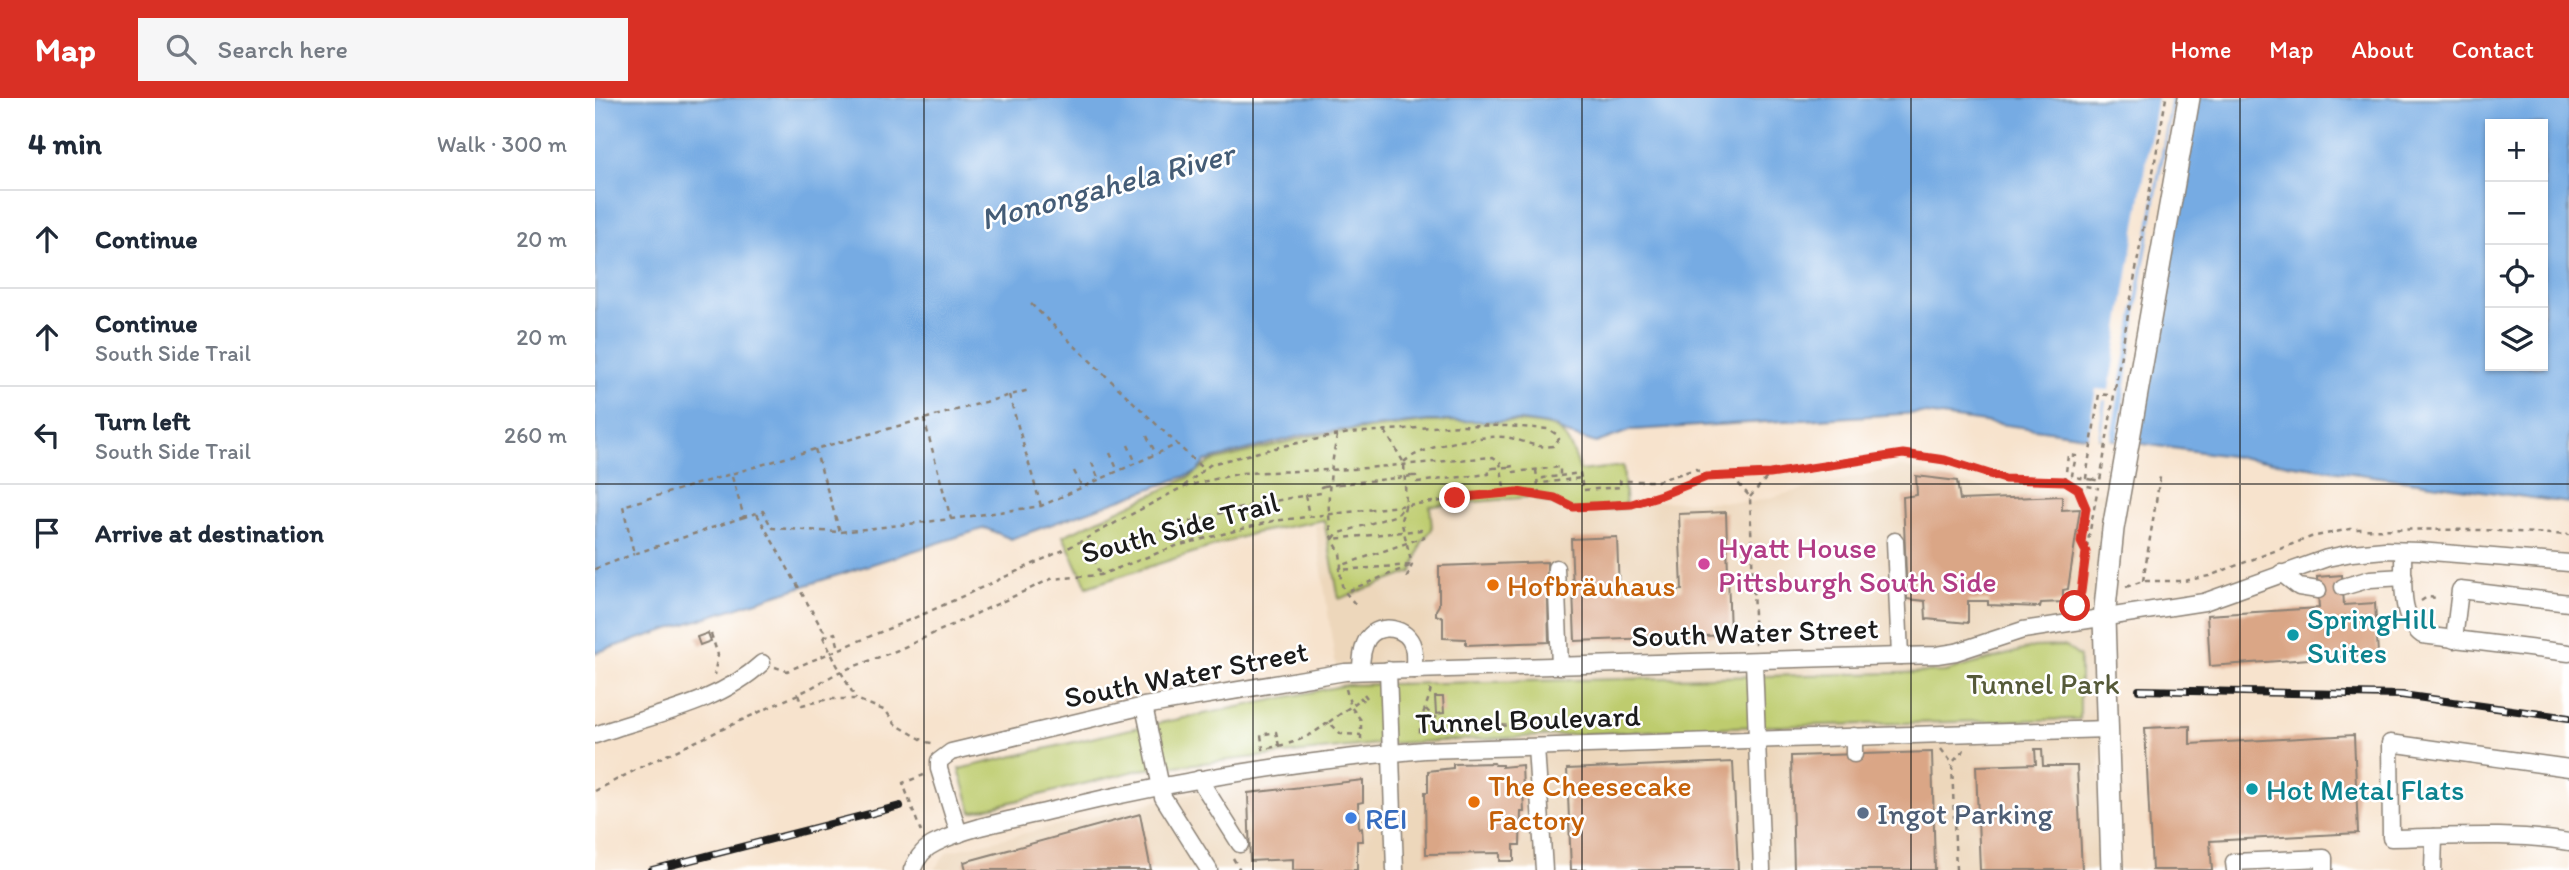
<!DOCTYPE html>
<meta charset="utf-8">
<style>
body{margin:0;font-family:Itim,sans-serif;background:#f6f6f7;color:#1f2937}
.controls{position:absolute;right:21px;top:21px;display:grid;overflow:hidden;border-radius:0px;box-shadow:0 2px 5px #0004}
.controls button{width:63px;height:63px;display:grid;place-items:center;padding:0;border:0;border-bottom:2px solid #e0e1e3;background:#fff;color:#1f2937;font:35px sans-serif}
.stop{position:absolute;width:21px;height:21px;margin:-16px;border:5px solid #d93025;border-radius:50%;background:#fff}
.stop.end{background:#d93025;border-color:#fff;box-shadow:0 2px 7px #0008}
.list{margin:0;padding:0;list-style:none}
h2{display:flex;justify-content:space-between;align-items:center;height:91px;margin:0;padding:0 28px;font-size:30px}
h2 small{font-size:23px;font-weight:400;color:#747a83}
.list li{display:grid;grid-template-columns:46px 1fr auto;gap:21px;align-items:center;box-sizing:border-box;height:98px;padding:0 28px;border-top:2px solid #e0e1e3}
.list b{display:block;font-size:26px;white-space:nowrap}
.list p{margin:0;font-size:23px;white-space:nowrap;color:#747a83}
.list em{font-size:23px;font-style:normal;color:#747a83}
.icon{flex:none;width:38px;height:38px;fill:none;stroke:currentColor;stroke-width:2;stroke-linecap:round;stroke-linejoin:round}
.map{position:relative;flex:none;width:1974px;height:772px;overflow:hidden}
header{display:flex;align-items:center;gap:42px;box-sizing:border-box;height:98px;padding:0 35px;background:#d93025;color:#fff}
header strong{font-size:33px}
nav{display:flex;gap:38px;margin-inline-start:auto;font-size:24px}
.search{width:490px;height:63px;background:#f6f6f7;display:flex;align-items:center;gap:18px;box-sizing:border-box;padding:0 24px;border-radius:0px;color:#747a83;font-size:26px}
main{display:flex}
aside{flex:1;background:#fff}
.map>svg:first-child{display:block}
</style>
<header>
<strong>Map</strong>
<div class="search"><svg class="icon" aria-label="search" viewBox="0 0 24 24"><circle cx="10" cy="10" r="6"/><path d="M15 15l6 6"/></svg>Search here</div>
<nav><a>Home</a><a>Map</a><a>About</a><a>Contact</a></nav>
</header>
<main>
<aside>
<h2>4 min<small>Walk · 300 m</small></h2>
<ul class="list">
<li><svg class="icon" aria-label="ahead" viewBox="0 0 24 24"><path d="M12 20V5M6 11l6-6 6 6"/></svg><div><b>Continue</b></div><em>20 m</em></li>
<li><svg class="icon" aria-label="ahead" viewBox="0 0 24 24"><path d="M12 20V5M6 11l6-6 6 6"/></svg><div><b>Continue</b><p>South Side Trail</p></div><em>20 m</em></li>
<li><svg class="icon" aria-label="left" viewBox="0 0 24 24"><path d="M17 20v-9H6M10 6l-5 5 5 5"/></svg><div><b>Turn left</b><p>South Side Trail</p></div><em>260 m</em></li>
<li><svg class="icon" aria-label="arrive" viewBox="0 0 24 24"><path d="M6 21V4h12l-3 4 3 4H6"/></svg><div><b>Arrive at destination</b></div></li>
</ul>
</aside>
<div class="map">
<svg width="1974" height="772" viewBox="0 0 1974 772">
<rect width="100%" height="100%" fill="#fff"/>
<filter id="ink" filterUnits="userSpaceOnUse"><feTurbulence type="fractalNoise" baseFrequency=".0143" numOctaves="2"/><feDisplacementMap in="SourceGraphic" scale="14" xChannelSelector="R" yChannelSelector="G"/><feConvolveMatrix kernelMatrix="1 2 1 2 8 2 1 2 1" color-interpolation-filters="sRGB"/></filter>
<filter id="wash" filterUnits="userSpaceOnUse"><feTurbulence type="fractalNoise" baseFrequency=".00686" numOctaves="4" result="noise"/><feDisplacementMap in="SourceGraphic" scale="28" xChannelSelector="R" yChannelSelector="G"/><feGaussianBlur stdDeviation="1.57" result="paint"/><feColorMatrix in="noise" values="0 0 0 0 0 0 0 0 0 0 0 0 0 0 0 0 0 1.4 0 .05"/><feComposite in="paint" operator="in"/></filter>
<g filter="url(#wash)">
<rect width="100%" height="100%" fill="#f7e3cd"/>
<!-- built -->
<path fill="#edd7bb" d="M1305,368L1404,395L1513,394V491L1509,520L1503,772H339L352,754L612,691L756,671L720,427L892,402L1156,404Z"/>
<!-- green -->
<g fill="#becc6e" stroke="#6d7445" stroke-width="2">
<path d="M832,324C857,324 944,320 961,331C974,339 981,359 985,373L1028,368L1031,410L981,414L936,399L835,408L837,431L827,444L817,474L744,501L729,422L659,435L492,489L468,438L595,379L615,364L715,338Z"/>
<path d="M1470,548L1485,559V621L1138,629L781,646L544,672L377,714L364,671L535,631L751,587L1350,574L1439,549Z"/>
</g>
<!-- water -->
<path fill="#76abe3" stroke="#496480" stroke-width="2" fill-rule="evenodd" d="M0,0H1974V405L1324,315L1037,332L1001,345L969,335L960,328L926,323H833L712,336L610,363L602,374L416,441L390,430L0,555ZM1895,26H1948V268H1895Z"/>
<!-- pier -->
<g fill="#f7e3cd">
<path d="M1562,0H1576L1515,345L1505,344L1511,302L1508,303L1503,343L1492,342L1501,291L1514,292Z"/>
<path d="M1579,0H1604L1542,349L1522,346L1547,181Z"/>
</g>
<g id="blocks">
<!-- building -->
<g fill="#daa686">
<path d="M1321,378L1362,383L1365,402L1467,398V412L1485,411L1473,491L1468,492V504L1446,505L1445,509L1393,507V503H1373V525L1331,521L1330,503L1312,501L1308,399L1322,397Z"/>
<path d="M1131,414L1135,537L980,543L976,441L1022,439L1024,494L1087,492L1084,416Z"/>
<path d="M952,464L954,544L871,547V541L848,540V520L841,517V512L844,507V468Z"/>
<path d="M1747,477L1749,507L1780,505L1783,556L1615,568L1612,517L1724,510L1722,479Z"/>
<path d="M113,535L116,543L105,547L102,539Z"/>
<path d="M840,599H848L849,615L841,616Z"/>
<path d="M1595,628V646L1759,637L1763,735L1615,743L1617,772H1557L1550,630Z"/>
<path d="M1440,651H1447L1448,668H1482L1487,772H1385L1381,668L1441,666Z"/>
<path d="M1337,654L1340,772H1199L1196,658Z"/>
<path d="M1138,664L1143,772H976L972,671Z"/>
<path d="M899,665L900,667H907V669L927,667L929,714H926L925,747H919V763H905V755L831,756L830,694H833V673L858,670V666Z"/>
<path d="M768,682V704L763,705L764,731L767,730L768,743H762V772H698V761L655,763L653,695Z"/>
<path d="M545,716L556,772H371L369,764Z"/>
</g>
</g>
</g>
<g filter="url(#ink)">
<use href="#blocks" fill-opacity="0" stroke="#8a8074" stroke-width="2"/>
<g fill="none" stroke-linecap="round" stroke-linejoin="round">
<defs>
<g id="minor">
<path d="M1300,443L1305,558"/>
<path d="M1808,453C1809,479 1803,520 1827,537L1974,555"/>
<path d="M961,470L965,568"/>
<path d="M1686,475L1704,489L1723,492"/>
<path d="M1748,489L1775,481L1809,479"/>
<path d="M1859,542L1865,492L1974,505"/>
<path d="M1159,563L1167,772"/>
<path d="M793,572L800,772"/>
<path d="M766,573C766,563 767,549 773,540C785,524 813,529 818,549C820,556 819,565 819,572"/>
<path d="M549,608L568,699L614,772"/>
<path d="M0,637C56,617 123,606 167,565"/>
<path d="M1259,638V656"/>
<path d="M941,649L949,772"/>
<path d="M1974,670L1795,645L1796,740C1856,739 1915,734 1974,744"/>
<path d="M604,681L645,746"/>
<path d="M364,736L344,671V663L356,654L549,608L750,574L1342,557L1361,554L1428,532L1609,504L1732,460L1757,455L1790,452L1824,453L1974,465"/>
<path d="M317,772C322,760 329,750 341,745C376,728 417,722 454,713C577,683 703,663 829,652L1513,631"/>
<path d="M1640,772L1639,764L1729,760V772"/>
<path d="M1838,772L1839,739"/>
</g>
<path id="major" d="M1517,772L1509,520L1518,431L1594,0"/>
</defs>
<!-- minor casing -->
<use href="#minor" stroke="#8a8074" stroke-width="19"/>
<!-- major casing -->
<use href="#major" stroke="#8a8074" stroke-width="24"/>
<!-- path -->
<g stroke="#8a8074" stroke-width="2.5" stroke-dasharray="5 5" stroke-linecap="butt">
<path d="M436,206L609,372"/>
<path d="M1520,291L1571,0"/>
<path d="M414,297L446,408"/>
<path d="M329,321L356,421"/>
<path d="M790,333L809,365L811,406L806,422L817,467L810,484"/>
<path d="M552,338L561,356"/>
<path d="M742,338C736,370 729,409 738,441C740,447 744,451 745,456C748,470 742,480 750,494"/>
<path d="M533,347L541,365"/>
<path d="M220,351L245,434"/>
<path d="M515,355L523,373"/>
<path d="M497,365L504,382"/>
<path d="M913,369L918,368L919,374L965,369V378L948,380V385L986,380L988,392L1026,389L1025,383H1062L1101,371L1111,379"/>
<path d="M941,372L944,396"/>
<path d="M479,373L487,389"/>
<path d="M817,378H821L822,384L894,376L893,371L898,370"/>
<path d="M965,378L985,375L986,380"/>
<path d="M1137,378L1155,399L1160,547"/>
<path d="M137,379L149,419L168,413L177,430L245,434L356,421L446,408L583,346"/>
<path d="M1470,383L1473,357L1481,358L1477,377L1479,379L1499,382"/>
<path d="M744,386L802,380"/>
<path d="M589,388L616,366L692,347L754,335L865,327L912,328L953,331L961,336L964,341L958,348C941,351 926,341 910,339C886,337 826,348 809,364"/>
<path d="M1483,391L1492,388L1503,390"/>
<path d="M710,397L714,418"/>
<path d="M1155,399L1175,376"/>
<path d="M162,416L226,529L233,538"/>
<path d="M149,419L39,456L28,408L220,351L434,292"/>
<path d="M603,420L610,440"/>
<path d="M0,471L39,456"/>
<path d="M504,475L498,458C574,427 645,407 726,395V389L729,388"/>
<path d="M1548,483L1565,379"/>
<path d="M1531,489L1548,483H1589L1614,478L1716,439L1755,431L1886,432L1974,437"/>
<path d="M1826,503L1832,499L1842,500"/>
<path d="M760,506L750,494L817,467L744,472L748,467L829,439L826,432L738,441L742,436L802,417L811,406"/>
<path d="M1480,509L1486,494L1491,454L1503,389"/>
<path d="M116,536L123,557L119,577"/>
<path d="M228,539L240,535L244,551"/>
<path d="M241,565L261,601"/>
<path d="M180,569L192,573L331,515L475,449L586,390L607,384L647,375L759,371L898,359L905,364L910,395"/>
<path d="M751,591L756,609L766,622V643"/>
<path d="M769,596L772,600L768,603L765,599Z"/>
<path d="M203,597L207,607L234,601H261L291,613L300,626L331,644L341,646"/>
<path d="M831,611L838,619L913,628L955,626V633"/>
<path d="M734,624L766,601"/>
<path d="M825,635C824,618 835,604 836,588"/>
<path d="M684,648L681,634L666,637L668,651C697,646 710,642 734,624L746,636L766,637"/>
<path d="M1346,651L1357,665"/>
<path d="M0,693L48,668L214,591L244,574L303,552L456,481L505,477L581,448L678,423L922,394L960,400L978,409L1037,406L1066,397L1111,379L1175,376L1308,356L1350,362L1410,381L1465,382L1477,386L1483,391L1489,402L1491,410L1486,444L1491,454"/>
<path d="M326,734L308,685L329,677"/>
<path d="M638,760L645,772"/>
<path d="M1361,772L1357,665L1370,651"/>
</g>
<!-- minor -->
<use href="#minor" stroke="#fff" stroke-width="16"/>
<!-- major -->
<use href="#major" stroke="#fff" stroke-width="21"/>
<defs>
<g id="rail">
<path d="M1544,592L1807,597L1974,620"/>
<path d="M57,772L305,708"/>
</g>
</defs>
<!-- rail casing -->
<use href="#rail" stroke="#1c1c1c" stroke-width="8"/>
<!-- rail -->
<use href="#rail" stroke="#fff" stroke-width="5" stroke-dasharray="16" stroke-linecap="butt"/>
<!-- path-bridge -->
<g stroke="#8a8074" stroke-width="2.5" stroke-dasharray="5 5" stroke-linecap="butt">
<path d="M1513,297L1504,296L1491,380L1505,383L1520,291"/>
<path d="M898,370L913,369"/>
<path d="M802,380L817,378"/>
<path d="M729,388L744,386"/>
<path d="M228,539L241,565"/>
</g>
</g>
</g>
<g fill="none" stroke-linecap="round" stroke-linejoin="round" filter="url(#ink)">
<!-- route -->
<path stroke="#d93025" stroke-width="9" d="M860,400L922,394L960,400L978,409L1037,406L1066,397L1111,379L1175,376L1308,356L1350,362L1410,381L1470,383L1483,391L1491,410L1486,444L1491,454L1486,494L1480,508"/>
</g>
<!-- grid -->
<path fill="none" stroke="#1c1c1c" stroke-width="2" stroke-opacity="0.55" d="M329,0V772M658,0V772M987,0V772M1316,0V772M1645,0V772M0,386H1974"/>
<!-- markers -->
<circle fill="#d1479c" stroke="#fff" stroke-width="2.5" cx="1109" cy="466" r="7"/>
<g fill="#e8710a" stroke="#fff" stroke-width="2.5">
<circle cx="898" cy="487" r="7"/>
<circle cx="879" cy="704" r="7"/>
</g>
<g fill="#0f9aa8" stroke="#fff" stroke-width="2.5">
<circle cx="1698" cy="537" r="7"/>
<circle cx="1657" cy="691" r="7"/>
</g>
<circle fill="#5c6f8a" stroke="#fff" stroke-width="2.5" cx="1268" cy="715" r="7"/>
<circle fill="#3f7fe0" stroke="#fff" stroke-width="2.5" cx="756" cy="720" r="7"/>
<g text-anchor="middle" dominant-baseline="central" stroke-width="5" stroke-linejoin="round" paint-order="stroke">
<!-- street labels -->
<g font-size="30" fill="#1c1c1c" stroke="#fff">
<text transform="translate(585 429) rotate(-15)">South Side Trail</text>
<text transform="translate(1160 534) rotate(-2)">South Water Street</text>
<text transform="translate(591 576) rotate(-11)">South Water Street</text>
<text transform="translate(933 621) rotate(-2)">Tunnel Boulevard</text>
</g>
<!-- hotel labels -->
<g font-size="30" fill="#b23c85" stroke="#fff" text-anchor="start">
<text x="1123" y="449">Hyatt House<tspan x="1123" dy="34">Pittsburgh South Side</tspan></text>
</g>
<!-- food labels -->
<g font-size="30" fill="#c56008" stroke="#fff" text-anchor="start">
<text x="912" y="487">Hofbräuhaus</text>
<text x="893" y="687">The Cheesecake<tspan x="893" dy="34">Factory</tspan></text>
</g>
<!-- culture labels -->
<g font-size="30" fill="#0d838f" stroke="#fff" text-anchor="start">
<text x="1712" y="520">SpringHill<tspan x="1712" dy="34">Suites</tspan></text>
<text x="1671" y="691">Hot Metal Flats</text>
</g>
<!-- park labels -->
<g font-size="30" fill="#555a39" stroke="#fff">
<text x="1448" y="585">Tunnel Park</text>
</g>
<!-- service labels -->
<g font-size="30" fill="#4e5e75" stroke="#fff" text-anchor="start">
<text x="1282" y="715">Ingot Parking</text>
</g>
<!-- shop labels -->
<g font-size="30" fill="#366cbe" stroke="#fff" text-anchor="start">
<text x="770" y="720">REI</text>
</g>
<!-- water labels -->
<g font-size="32" font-style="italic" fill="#445c76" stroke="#fff">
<text transform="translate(512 88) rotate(-15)">Monongahela River</text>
</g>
</g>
</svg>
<div class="controls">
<button>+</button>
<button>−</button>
<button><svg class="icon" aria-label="locate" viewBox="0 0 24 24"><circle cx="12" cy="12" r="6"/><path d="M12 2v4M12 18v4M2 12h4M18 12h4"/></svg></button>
<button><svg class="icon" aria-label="layers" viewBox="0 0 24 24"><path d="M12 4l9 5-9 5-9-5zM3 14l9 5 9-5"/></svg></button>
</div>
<div class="stop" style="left:1480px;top:508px"></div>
<div class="stop end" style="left:860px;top:400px"></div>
</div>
</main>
